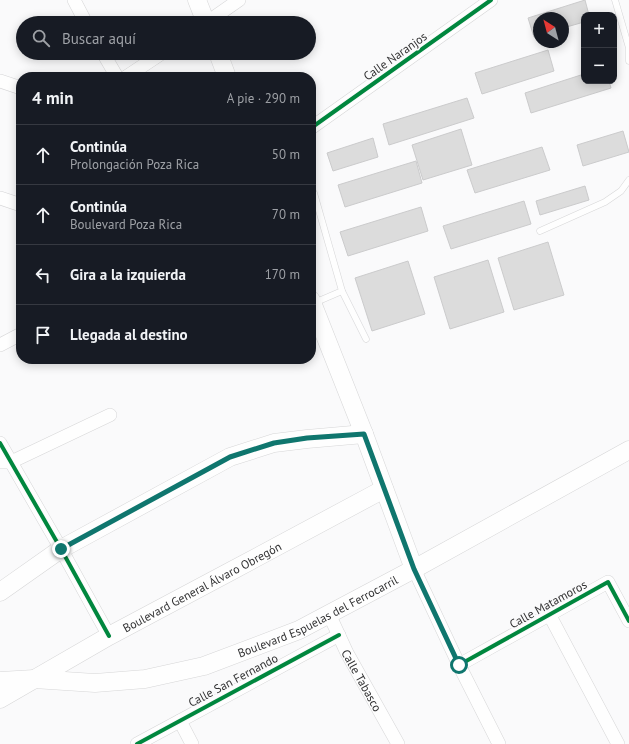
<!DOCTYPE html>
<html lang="es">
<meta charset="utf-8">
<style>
body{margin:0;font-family:"PT Sans",sans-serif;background:#20242c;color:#f1f3f6}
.controls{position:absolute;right:12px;top:12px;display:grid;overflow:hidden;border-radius:8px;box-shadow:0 2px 10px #0003}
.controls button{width:36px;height:36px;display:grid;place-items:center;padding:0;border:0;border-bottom:1px solid #363941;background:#171b24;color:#f1f3f6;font:20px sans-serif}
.compass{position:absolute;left:533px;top:12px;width:36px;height:36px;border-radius:50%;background:#171b24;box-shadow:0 2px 10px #0003;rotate:324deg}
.stop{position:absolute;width:12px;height:12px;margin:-9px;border:3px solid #0f766e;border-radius:50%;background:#fff}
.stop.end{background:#0f766e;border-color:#fff;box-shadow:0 1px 4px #0008}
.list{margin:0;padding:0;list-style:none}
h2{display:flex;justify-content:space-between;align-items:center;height:52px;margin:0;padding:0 16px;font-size:17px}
h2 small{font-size:13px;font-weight:400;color:#9ea1a6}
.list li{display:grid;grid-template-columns:26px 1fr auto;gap:12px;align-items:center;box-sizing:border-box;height:60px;padding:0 16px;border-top:1px solid #363941}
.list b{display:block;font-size:15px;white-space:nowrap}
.list p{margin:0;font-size:13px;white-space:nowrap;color:#9ea1a6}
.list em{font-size:13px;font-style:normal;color:#9ea1a6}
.icon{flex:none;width:22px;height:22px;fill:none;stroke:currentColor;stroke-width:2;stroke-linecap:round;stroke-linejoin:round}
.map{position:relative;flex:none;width:629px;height:744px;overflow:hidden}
.search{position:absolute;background:#171b24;box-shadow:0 2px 10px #0003;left:16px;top:16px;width:300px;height:44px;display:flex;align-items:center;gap:10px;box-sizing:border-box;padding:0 14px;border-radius:22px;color:#9ea1a6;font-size:15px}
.panel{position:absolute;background:#171b24;box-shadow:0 2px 10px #0003;left:16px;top:72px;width:300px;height:292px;border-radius:16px}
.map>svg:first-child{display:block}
</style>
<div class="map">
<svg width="629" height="744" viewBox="0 0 629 744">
<rect width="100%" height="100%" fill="#fafafb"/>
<!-- building -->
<g fill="#dcdcdc" stroke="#cbcbcc">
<path d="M585,0L589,15H584V22L563,28V18H539V36L534,37L528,18Z"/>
<path d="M548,50L554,71L482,94L475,73Z"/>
<path d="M584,74V81H609L611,88L531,113L525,93Z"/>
<path d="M467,98L474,118L389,145L383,124Z"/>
<path d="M461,129L472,165L423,180L412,145Z"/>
<path d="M623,131L629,152L583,166L577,145Z"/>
<path d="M373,138L378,157L333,171L327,153Z"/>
<path d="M542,147L550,170L475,193L467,170Z"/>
<path d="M416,161L422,183L345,207L338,185Z"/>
<path d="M585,186L589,200L540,215L536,201Z"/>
<path d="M524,201L531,224L451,249L443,226Z"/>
<path d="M421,207L428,231L348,256L340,232Z"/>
<path d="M548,242L564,295L514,310L498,258Z"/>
<path d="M488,260L504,312L450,329L434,277Z"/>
<path d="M408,261L425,314L372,331L355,278Z"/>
</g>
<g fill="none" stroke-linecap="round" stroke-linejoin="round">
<defs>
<g id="service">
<path d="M615,0L629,48V61"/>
<path d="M314,193L342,291L314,303"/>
<path d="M540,231L605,202L621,191L629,180"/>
<path d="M342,291L366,339"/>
</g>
<g id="minor">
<path d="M74,0L86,23"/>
<path d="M206,23L239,0"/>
<path d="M103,53L117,77"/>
<path d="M126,77L162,53"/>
<path d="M0,81L21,88"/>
<path d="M311,128L491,0"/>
<path d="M0,198L21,205"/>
<path d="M0,345L21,334"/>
<path d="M0,443L61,549L109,636"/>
<path d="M0,462H11L110,415"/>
<path d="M414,569L459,665L499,744"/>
<path id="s1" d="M329,614L347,653L398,744"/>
<path d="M549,614L618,744"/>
<path d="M459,665L608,582L629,621"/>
<path d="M180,721L192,744"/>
<path d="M137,744L339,635"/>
</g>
<g id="secondary">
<path d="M197,0L206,23"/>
<path d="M218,53L227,77"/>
<path d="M311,300L364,434L414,569"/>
<path d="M0,592L61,549L230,457L274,443L307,439L364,434"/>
<path id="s2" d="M0,681L34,679L95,683L145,679L204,666L299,630L414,569L629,450"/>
<path id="s3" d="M0,699L109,636L233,570L384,489"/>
</g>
</defs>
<!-- service casing -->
<use href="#service" stroke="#d6d6d7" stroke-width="7"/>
<!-- minor casing -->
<use href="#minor" stroke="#d6d6d7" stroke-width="14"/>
<!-- secondary casing -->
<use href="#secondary" stroke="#d6d6d7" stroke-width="19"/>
<!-- service -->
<use href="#service" stroke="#fefefe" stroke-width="6"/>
<!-- minor -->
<use href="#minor" stroke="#fefefe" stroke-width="13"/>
<!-- secondary -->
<use href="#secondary" stroke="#fefefe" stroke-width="18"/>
<defs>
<g id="cycleway">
<path d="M311,128L491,0"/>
<path d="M0,443L61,549L109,636"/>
<path d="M459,665L608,582L629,621"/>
<path d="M137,744L339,635"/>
</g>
</defs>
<!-- cycleway casing -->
<use href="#cycleway" stroke="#fafafb" stroke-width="6"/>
<!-- cycleway -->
<use href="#cycleway" stroke="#00873e" stroke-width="4"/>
</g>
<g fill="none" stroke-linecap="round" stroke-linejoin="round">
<!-- route -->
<path stroke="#0f766e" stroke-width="5" d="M61,549L230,457L274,443L307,438L364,434L414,569L459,665"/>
</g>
<g text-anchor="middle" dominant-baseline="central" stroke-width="3.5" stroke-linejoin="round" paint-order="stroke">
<!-- street labels -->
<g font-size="12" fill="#323233" stroke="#fafafb">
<text transform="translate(395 56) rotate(-35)">Calle Naranjos</text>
<text stroke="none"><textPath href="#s3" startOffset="231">Boulevard General Álvaro Obregón</textPath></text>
<text transform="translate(548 604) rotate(-29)">Calle Matamoros</text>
<text stroke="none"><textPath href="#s2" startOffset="330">Boulevard Espuelas del Ferrocarril</textPath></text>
<text transform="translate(233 680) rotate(-28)">Calle San Fernando</text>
<text stroke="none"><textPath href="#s1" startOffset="74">Calle Tabasco</textPath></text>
</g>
</g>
</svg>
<div class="controls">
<button>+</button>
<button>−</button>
</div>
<svg class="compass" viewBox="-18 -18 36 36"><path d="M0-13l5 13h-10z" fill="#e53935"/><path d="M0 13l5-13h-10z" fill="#9ea1a6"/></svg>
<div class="stop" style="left:459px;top:665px"></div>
<div class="stop end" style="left:61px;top:549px"></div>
<div class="search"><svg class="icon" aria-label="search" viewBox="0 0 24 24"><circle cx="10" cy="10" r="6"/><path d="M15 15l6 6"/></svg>Buscar aquí</div>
<section class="panel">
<h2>4 min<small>A pie · 290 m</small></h2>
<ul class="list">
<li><svg class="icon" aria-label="ahead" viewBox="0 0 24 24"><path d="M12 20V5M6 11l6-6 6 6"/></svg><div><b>Continúa</b><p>Prolongación Poza Rica</p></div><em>50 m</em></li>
<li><svg class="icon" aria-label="ahead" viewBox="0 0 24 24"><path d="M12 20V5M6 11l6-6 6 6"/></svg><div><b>Continúa</b><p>Boulevard Poza Rica</p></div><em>70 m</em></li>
<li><svg class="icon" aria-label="left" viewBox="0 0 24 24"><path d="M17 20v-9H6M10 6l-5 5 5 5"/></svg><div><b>Gira a la izquierda</b></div><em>170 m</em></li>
<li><svg class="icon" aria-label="arrive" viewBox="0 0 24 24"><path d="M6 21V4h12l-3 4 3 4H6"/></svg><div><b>Llegada al destino</b></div></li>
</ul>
</section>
</div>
